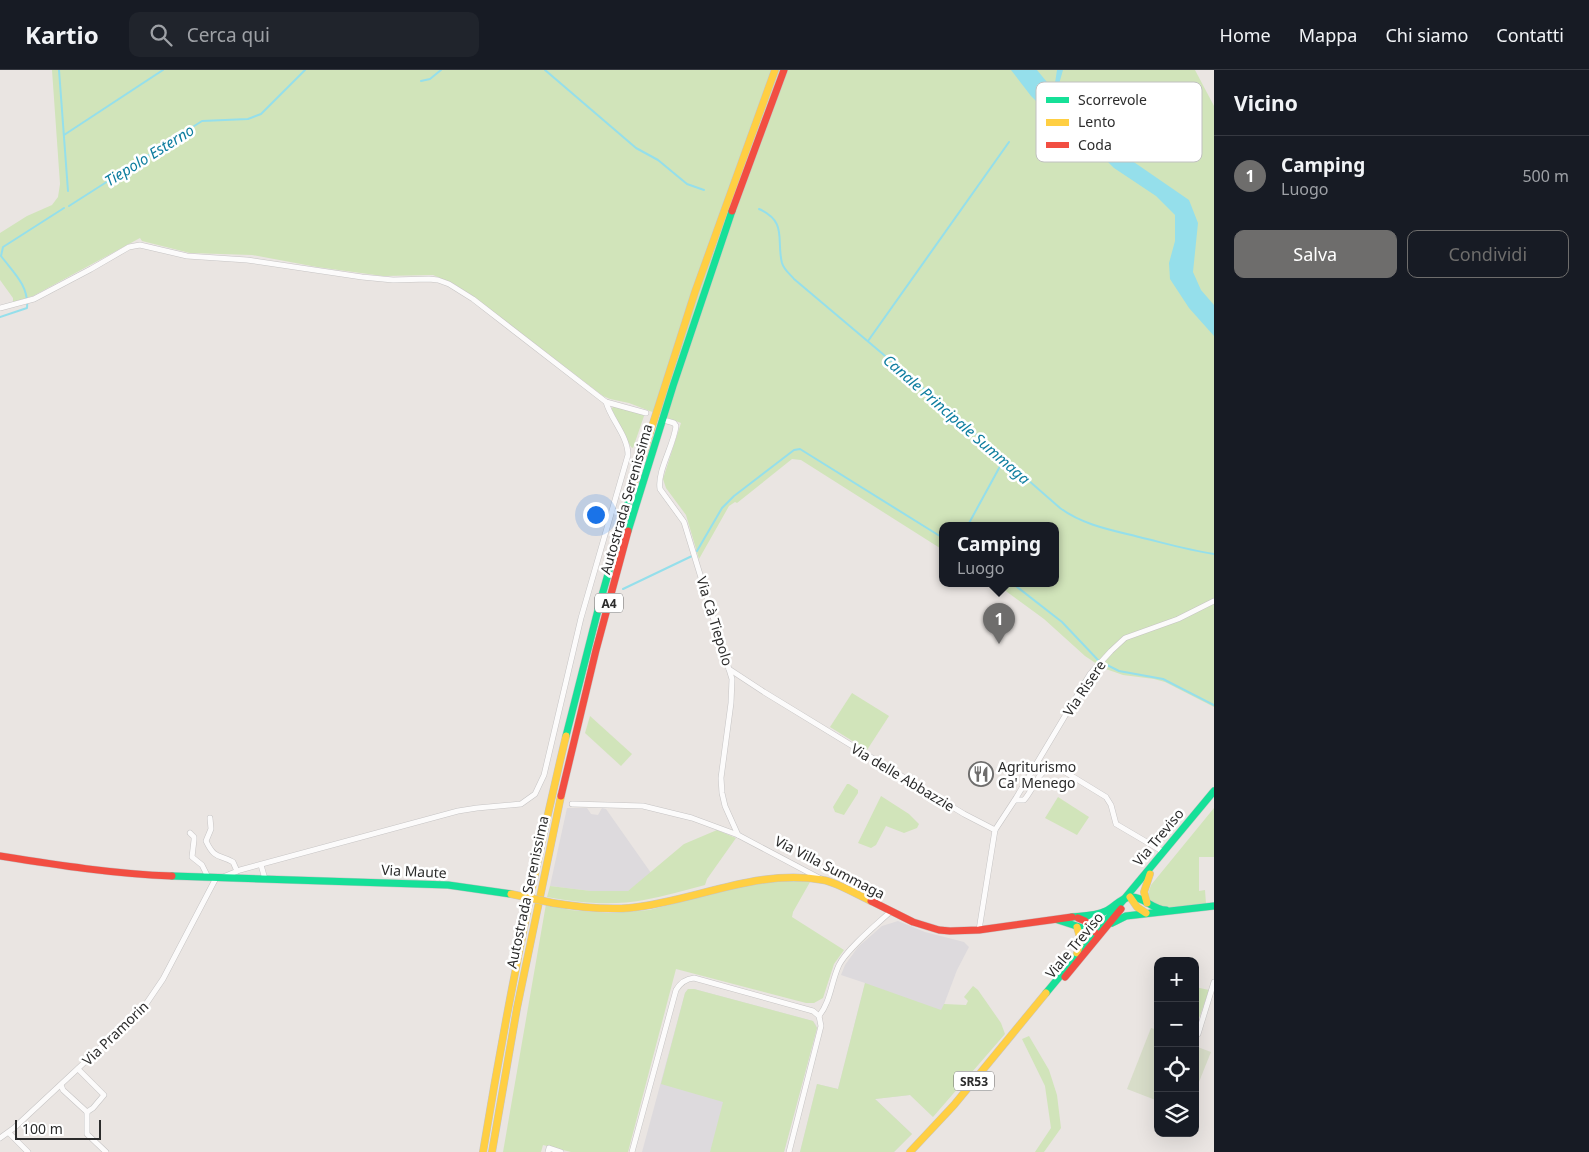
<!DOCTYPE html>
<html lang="it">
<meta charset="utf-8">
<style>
body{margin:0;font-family:"Noto Sans",sans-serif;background:#20242c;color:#f1f3f6}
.controls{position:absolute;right:15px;bottom:15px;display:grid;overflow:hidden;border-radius:10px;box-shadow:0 5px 20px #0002}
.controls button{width:45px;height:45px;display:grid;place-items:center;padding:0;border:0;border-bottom:1px solid #363941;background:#171b24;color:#f1f3f6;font:25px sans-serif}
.scale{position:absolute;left:15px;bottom:12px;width:86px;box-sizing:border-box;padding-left:5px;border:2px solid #2c2c2c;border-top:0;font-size:14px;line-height:18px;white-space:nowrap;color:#2c2c2c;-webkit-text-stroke:4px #fff;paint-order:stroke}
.you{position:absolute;left:595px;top:444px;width:18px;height:18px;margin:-12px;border:4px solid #fff;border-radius:50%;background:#1a73e8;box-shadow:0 0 0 8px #1a73e833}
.badge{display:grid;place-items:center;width:32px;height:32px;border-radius:50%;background:#6e6d6c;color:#fff;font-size:16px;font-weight:700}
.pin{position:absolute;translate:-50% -41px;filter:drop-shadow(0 1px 2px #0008)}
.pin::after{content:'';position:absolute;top:26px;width:18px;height:15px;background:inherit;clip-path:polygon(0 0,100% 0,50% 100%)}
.popup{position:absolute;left:939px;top:452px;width:120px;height:65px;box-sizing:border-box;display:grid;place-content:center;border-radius:10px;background:#171b24;filter:drop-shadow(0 1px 4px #0005);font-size:16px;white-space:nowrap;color:#9ea1a6}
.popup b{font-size:19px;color:#f1f3f6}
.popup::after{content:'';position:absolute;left:50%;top:100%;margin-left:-10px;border:10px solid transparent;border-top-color:#171b24}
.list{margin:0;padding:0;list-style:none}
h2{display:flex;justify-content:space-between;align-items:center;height:65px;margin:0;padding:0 20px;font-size:21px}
h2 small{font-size:16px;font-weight:400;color:#9ea1a6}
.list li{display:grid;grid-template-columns:32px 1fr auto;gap:15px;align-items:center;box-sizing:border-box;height:80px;padding:0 20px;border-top:1px solid #363941}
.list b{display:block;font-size:19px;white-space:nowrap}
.list p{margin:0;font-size:16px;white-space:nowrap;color:#9ea1a6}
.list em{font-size:16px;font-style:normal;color:#9ea1a6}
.actions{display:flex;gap:10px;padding:15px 20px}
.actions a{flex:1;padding:11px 0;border:1px solid #6e6d6c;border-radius:10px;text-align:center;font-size:18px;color:#6e6d6c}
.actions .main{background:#6e6d6c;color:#fff}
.icon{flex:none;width:28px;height:28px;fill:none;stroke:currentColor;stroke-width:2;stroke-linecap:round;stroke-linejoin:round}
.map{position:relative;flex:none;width:1214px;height:1082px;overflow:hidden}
header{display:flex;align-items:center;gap:30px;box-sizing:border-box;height:70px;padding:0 25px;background:#171b24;border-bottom:1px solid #363941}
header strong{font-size:24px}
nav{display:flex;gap:28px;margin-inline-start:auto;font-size:18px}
.search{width:350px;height:45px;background:#20242c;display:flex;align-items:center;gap:12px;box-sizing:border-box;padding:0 18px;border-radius:10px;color:#9ea1a6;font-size:19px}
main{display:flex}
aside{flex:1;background:#171b24}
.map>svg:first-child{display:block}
</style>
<header>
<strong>Kartio</strong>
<div class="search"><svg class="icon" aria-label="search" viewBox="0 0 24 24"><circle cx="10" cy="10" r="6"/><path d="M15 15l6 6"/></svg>Cerca qui</div>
<nav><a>Home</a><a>Mappa</a><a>Chi siamo</a><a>Contatti</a></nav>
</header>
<main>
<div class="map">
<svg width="1214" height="1082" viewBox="0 0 1214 1082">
<rect width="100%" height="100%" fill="#eae5e2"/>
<!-- industrial -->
<g fill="#dddadd">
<path d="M567,738H587L591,744L598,745L602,738L606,739L651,803L628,821H591L550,816Z"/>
<path d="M898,851L925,862L964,872L969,877L957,900L910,1025L875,1029L912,1064L894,1082H800L817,1014L838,1019L865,913L841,905L845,895L858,877L882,856Z"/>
<path d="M688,919H694L813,951L816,955L817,958L784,1082H642L685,923Z"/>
</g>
<!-- green -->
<g fill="#d1e4ba">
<path d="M52,0H1195L1214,36V637L1165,612L1154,609L1123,605L1103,598L1085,586L1044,549L995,513H1055V455H943V480L801,390L792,389L737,433L735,432L729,436L699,489L686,445L666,418L663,409L681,353L629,333L610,329L603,326L474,227L454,214L433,205L383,206L317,197L252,185L190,183L142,171L140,168L33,226L13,232V228L0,210V163L27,146L52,135L58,127L60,114Z"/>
<path d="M614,336L642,344L644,346L633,378L631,377L611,342V339Z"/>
<path d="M852,623L889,646L867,680L830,657Z"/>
<path d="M590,646L632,684L621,696L585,663Z"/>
<path d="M847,714H849L858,720V723L844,745L835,742L833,737Z"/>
<path d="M881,726L909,744L919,754L917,758L904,763L886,756L876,775L871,778L858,773Z"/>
<path d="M1058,727L1089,747L1077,765L1045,748Z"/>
<path d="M1214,738V787H1199V821L1205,820L1206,834L1161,838L1150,834L1148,824L1151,815Z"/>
<path d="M717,760L736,768L707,809L705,815C685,820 665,826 644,830C613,836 578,833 547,827L550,816L591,821H628L684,774Z"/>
<path d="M784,810L810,812L793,842L792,847L844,880L834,894L823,928L814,933H806L676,899L628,1082H571L543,1075L541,1082H503L546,834L570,840L609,843L649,840L755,813Z"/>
<path d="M865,913L941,940L944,934L966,935L968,931L964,927L973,916L978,920L1001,953L1005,964L933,1047L910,1025L875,1029L912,1064L894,1082H800L817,1014L838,1019Z"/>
<path d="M1195,917L1209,920L1195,960Z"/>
<path d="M688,919H694L813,951L817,958L784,1082H710L723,1032L661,1014L685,923Z"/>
<path d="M1029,966L1049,1000L1057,1025L1061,1058L1044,1082H1035L1051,1058L1045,1016L1022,969Z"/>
</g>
<!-- cemetery -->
<g fill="#d8ddc9">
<path d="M1151,958L1158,960V1031L1127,1019Z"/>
<path d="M1195,976L1211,982L1195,1022Z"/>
</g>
<!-- water -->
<path fill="#95dfeb" d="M1011,0H1037L1051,17L1055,13L1057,0H1063L1057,21L1061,33L1080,55L1189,130L1198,153L1193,202L1201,220L1214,235V266L1189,238L1170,209L1169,193L1175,171V145L1156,126L1114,98L1102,86L1065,63L1061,56L1031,26Z"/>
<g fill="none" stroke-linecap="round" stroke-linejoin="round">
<!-- stream -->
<g stroke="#95dfeb" stroke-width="2">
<path d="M59,0L68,121"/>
<path d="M545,0L636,78L658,90L687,114L704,120"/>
<path d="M421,11L430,9L441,0"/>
<path d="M64,65L163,0"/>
<path d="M69,136L202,51L248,49L261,44L305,0"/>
<path d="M759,139C788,152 776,170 782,193C784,200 790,204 794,209L916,312L1060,438C1083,455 1111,460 1139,467C1164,473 1188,480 1214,484"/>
<path d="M0,247L27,238C29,216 14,203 1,186L3,177L64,138"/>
<path d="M868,271L1009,72"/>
<path d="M968,455L1004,389"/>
<path d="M697,481L722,438L734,426L794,380L800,379L943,468"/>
<path d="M1012,513L1062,552L1098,590"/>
<path d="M623,519L692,486"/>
<path d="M1105,594L1119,601L1163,609L1214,635"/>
</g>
<defs>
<g id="street">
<path d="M0,238L34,229L91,199L129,177L140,175L187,186L247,190L362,207L393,210L429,209L438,210L449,214L473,229L606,332L646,343"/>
<path d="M667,351L674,353L676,356C674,375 657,401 660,419L684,452L732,609L731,633L721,708L722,723L725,736L738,765"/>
<path d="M729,599L764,622L964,744L995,760L979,860"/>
<path d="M1015,730H1024C1035,718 1038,697 1057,697L1106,727L1111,735L1116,754L1162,781"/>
<path d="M572,734L643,736L692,748L738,765L821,809"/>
<path d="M210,748L211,759L206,771C215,790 219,784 233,792L237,801"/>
<path d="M995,760L1016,728L1090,604L1111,581L1125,568L1178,549L1214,531"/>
<path d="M190,763L194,767V770L192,787L202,795L208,807"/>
<path d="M261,795L265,809"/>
<path d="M223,807L240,800L458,741L477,738L521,734L535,724L544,705L581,548L628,385C628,366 611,350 606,332"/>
<path d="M1157,953L1158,954"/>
<path d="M1195,966L1198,964L1214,912"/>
<path d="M61,1015L63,1020L87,1042L93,1038L104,1025L78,999"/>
<path d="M87,1042V1064L106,1082"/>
<path d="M9,1063L28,1082"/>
<path d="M0,1068L14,1058L144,937L163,909L216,808"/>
<path d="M548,1082L549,1078L561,1082"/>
<path d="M632,1082L676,920C680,913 685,909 694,908L813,941L819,946"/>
<path d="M789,1082L821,956L819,946C831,931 831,912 839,895C847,879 876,855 890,842"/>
</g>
<g id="fast">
<path d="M628,461L673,316L732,141"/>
<path d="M566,666L599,536L632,419"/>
<path d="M172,806L448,815L511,824"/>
<path d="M1072,847C1083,846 1096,846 1106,841C1114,837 1121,828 1130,827C1143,826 1153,840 1166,840"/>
<path d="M1058,850L1095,862"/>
<path d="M1112,853L1126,846L1214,836"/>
<path d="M1046,923L1214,721"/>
</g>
<g id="slow">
<path d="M632,419L695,222L775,0"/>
<path d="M1130,827L1137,837L1146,843"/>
<path d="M553,833C578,837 603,840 629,838C693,832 756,798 823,810C836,812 858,825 871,831"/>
<path d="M1147,833L1144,822L1150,804"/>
<path d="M1077,857L1081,871L1077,883"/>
<path d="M483,1082C506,942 533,804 566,666"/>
<path d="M492,1082L517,938L561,726"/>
<path d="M910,1082L954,1035L1046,923"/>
</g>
<g id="jam">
<path d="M732,141L784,0"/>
<path d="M561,726L596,580L628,461"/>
<path d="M0,786C57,795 114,804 172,806"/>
<path d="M871,831L913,852L939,860L950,861L979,860L1072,847"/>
<path d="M1078,848L1085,851L1095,862"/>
<path d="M1065,907L1121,839"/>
</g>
</defs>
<!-- street casing -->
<use href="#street" stroke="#c6c4c4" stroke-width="6"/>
<!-- fast casing -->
<use href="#fast" stroke="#c6c4c4" stroke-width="8"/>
<!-- slow casing -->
<use href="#slow" stroke="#c6c4c4" stroke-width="8"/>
<!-- jam casing -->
<use href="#jam" stroke="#c6c4c4" stroke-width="8"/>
<!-- street -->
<use href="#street" stroke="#fcfbfb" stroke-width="5"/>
<!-- fast -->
<use href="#fast" stroke="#16e098" stroke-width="7"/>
<!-- slow -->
<use href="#slow" stroke="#ffcf43" stroke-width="7"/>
<!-- jam -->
<use href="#jam" stroke="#f24e42" stroke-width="7"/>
<defs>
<path id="slow-bridge" d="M511,824L553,833"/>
</defs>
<!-- slow-bridge casing -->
<use href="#slow-bridge" stroke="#c6c4c4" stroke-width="8" stroke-linecap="butt"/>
<!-- slow-bridge -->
<use href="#slow-bridge" stroke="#ffcf43" stroke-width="7"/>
</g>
<!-- icons -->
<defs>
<symbol id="restaurant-ring" viewBox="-11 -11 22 22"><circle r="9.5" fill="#fff" stroke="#6e6d6c" stroke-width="1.5"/><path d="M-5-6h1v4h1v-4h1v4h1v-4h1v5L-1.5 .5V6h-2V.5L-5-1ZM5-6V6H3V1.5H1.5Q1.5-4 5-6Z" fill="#6e6d6c"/></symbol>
</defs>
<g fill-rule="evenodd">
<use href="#restaurant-ring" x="967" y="690" width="28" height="28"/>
</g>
<g text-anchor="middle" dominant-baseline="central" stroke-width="5" stroke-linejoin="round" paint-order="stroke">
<!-- shield labels -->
<g fill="#fff" stroke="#6b6b6b" stroke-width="1">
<rect x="595" y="523.5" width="28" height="19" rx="4"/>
<rect x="954" y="1001.5" width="40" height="19" rx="4"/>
</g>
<g font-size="12" font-weight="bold" fill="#2c2c2c">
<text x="609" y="533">A4</text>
<text x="974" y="1011">SR53</text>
</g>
<!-- street labels -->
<g font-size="14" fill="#2c2c2c" stroke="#fff">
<text transform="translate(626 429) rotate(-74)">Autostrada Serenissima</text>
<text transform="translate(715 551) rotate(73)">Via Cà Tiepolo</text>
<text transform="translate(1084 618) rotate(-56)">Via Risere</text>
<text transform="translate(903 707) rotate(31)">Via delle Abbazzie</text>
<text transform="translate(1158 767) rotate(-50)">Via Treviso</text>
<text transform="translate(830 797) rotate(27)">Via Villa Summaga</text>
<text transform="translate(414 801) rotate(3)">Via Maute</text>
<text transform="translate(527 822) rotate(-78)">Autostrada Serenissima</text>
<text transform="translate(1074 875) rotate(-50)">Viale Treviso</text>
<text transform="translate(115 963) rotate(-44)">Via Pramorin</text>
</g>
<!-- poi labels -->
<g font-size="14" fill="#2c2c2c" stroke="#fff" text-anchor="start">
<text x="998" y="696">Agriturismo<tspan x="998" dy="16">Ca' Menego</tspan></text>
</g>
<!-- water labels -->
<g font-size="15" font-style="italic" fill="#0d7d9f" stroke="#fff">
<text transform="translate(149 85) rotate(-32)">Tiepolo Esterno</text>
<text transform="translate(957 349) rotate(41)">Canale Principale Summaga</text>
</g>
</g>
<!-- legend -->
<rect x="1036" y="12" width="166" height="80" rx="8" fill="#fff" stroke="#c0c0c0" stroke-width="1"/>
<rect x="1046" y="27" width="23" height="6" fill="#16e098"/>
<rect x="1046" y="49" width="23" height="7" fill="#ffcf43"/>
<rect x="1046" y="72" width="23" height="6" fill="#f24e42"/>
<g font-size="14" fill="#2c2c2c">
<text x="1078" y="35">Scorrevole</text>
<text x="1078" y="57">Lento</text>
<text x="1078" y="80">Coda</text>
</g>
</svg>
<div class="controls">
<button>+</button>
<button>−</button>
<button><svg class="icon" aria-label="locate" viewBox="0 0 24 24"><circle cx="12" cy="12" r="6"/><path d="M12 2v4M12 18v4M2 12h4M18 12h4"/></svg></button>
<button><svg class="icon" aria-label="layers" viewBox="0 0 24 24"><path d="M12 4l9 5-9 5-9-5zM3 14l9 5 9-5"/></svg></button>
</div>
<div class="scale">100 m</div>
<div class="you"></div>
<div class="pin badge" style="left:999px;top:574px">1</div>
<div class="popup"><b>Camping</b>Luogo</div>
</div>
<aside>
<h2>Vicino<small></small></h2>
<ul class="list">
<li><span class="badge">1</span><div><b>Camping</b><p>Luogo</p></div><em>500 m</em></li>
</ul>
<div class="actions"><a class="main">Salva</a><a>Condividi</a></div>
</aside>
</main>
